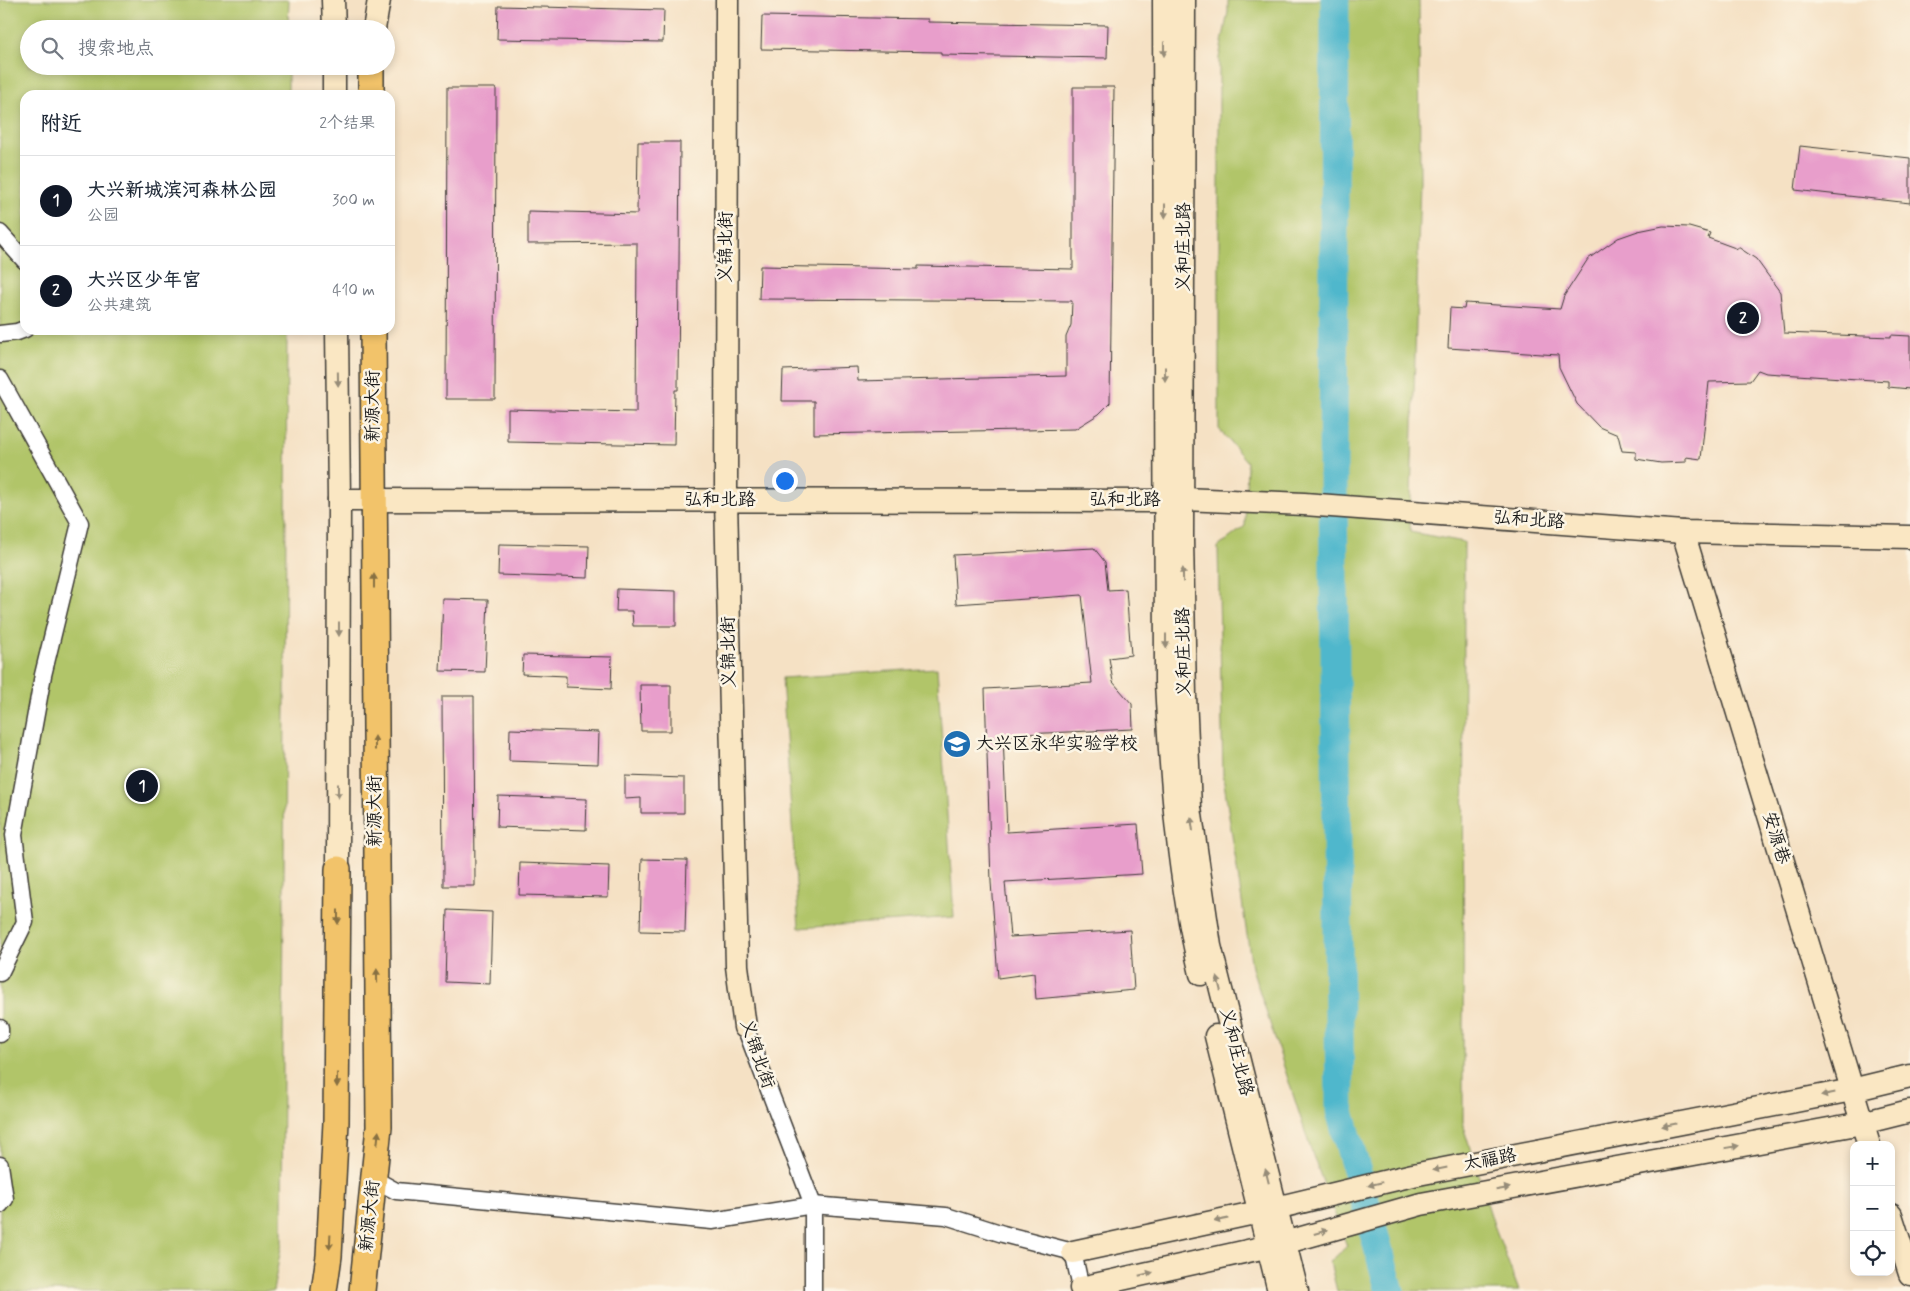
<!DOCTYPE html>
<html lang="zh">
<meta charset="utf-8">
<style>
body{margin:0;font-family:Mynerve,"LXGW WenKai TC",sans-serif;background:#f2f2f3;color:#1f2937}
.controls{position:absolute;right:15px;bottom:15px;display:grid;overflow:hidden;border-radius:10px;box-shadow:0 2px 8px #0003}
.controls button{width:45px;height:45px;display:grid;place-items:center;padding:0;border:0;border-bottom:1px solid #e0e1e3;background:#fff;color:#1f2937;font:25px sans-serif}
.you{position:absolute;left:784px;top:480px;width:18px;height:18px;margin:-12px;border:4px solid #fff;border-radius:50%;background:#1a73e8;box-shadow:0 0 0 8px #1a73e833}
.badge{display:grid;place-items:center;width:32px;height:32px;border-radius:50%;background:#111827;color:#fff;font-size:16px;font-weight:700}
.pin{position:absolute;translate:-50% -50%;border:2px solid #fff;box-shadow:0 1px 5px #0006}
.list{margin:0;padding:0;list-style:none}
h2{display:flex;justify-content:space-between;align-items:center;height:65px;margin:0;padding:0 20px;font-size:21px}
h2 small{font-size:16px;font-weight:400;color:#747a83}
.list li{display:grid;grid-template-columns:32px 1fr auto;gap:15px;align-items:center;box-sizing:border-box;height:90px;padding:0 20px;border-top:1px solid #e0e1e3}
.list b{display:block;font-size:19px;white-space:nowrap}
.list p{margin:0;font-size:16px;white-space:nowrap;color:#747a83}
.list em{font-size:16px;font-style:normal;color:#747a83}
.icon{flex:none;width:28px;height:28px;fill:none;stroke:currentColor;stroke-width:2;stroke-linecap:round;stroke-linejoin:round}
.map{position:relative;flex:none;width:1910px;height:1291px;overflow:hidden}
.search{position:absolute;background:#fff;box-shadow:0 2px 8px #0003;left:20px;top:20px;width:375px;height:55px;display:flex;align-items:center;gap:12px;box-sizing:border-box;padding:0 18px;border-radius:28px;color:#747a83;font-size:19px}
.panel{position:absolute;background:#fff;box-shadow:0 2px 8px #0003;left:20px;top:90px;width:375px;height:245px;border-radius:15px}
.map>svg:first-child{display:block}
</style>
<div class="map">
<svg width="1910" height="1291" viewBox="0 0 1910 1291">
<rect width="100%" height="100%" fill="#fcf5e5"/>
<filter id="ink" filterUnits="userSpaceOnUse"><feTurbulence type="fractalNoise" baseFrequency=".02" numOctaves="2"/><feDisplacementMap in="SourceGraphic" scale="10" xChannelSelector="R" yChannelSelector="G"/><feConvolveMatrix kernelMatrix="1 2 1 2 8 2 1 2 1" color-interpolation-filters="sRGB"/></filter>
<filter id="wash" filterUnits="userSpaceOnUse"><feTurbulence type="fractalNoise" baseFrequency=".0096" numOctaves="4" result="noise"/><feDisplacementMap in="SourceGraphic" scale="20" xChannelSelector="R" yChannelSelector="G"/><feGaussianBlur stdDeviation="1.12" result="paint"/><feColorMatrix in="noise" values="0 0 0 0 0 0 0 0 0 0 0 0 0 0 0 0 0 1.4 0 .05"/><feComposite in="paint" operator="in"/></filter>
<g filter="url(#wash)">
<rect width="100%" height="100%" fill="#f5e1c4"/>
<!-- green -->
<g fill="#b1c569" stroke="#667042">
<path d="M0,0H289L288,29H29V66H288V95H25V330H287L282,1243L273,1291H0Z"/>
<path d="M1228,0H1419L1420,181L1410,532L1464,542L1463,1126L1494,1225L1519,1291H1337L1330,1262L1347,1246L1312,1153L1252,968L1223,776L1218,547L1245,526L1247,462L1219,429V58L1228,12Z"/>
<path d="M937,668L954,917L799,928L782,678Z"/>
</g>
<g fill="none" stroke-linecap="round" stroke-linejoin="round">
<!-- river -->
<path stroke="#4fb7cc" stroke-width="29" d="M1335,0L1333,483L1340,1111L1390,1291"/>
</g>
<g id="blocks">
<!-- building -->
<g fill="#e89ecb">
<path d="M498,6L664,10L663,42L497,39Z"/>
<path d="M762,16L928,19V22L1108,25L1107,58L941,55V52L761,49Z"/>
<path d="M1073,87H1114L1110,403L1099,414L1075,429L814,434V401H782L783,370L857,367L858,381L1066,376V337L1071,325L1072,301L759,299L760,266L918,269V266L1073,269Z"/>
<path d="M447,88H496L495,399H446Z"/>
<path d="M638,142H680L678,390H675L674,445L508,442V409L636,412L637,243L528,244V211L637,214Z"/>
<path d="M1800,146L1910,158V203L1795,190Z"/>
<path d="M1663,226L1689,227L1710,233L1708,238L1738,249V247L1756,259L1780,292L1784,333L1891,337V335L1910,336V389L1888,387V381L1766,373L1758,370L1750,381L1709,382L1701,459L1686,457V462L1661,463L1636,459V452L1622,451L1618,435L1599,427L1577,404L1559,367L1558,355L1448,348L1450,308L1464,309L1465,303L1560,309L1564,296L1588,259L1618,238L1638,231Z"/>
<path d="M499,544L589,546L588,578L498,575Z"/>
<path d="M1094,548L1105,562L1108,590L1126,589L1131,655L1109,658L1113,682L1132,704L1133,729L1003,735L1007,832L1138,824L1142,874L1005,882L1010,937L1130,930L1134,990L1036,999L1034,973L998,978L991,882L985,689L1092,683L1082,595L956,604L953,555Z"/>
<path d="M617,589L676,591V626H633L632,611H616Z"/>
<path d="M443,599L488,600L485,672L440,671Z"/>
<path d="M523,655L612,657L611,689L566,687V676L522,674Z"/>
<path d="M640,685H671V731H641Z"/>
<path d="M442,696H474L475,886H443Z"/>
<path d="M510,729L599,732L598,764L509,761Z"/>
<path d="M625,776L684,778V813H641V798L625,799Z"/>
<path d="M498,796L587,799L586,830L497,827Z"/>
<path d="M642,859L687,860L685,932L640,931Z"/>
<path d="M520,863L609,866L608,897L519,895Z"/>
<path d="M447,910L492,912L490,984L445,982Z"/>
</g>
</g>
</g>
<g filter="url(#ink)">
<use href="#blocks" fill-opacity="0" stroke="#3d3a35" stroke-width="1"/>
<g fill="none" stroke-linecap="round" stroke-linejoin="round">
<defs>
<g id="street">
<path d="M0,233L25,261"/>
<path d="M0,334L17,332L25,329"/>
<path d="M0,379L80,523L43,675L14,835L25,922L0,973"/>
<path d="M745,1027L813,1205V1291"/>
<path d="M0,1028V1034"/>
<path d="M0,1165L5,1199L0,1205"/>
<path d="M374,1179L396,1191L712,1221L813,1205L946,1216L1003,1234L1073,1252L1081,1288"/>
</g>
<g id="secondary">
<path d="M333,0L334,29"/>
<path d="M727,0L726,500L737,966L745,1027"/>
<path d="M1164,0L1166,682C1171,780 1178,878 1201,974"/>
<path d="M1184,0L1182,539L1185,696L1190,808L1210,946L1297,1291"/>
<path d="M374,29L379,0"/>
<path d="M334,66V95"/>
<path d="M337,330L339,500L338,869"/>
<path d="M339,500L1165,501L1183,499L1304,504L1683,532L1910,537"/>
<path d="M1683,532L1869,1145"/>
<path d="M1216,1036L1279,1291"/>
<path d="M1891,1215L1910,1274"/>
<path d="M1073,1252L1259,1212L1413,1175L1852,1090L1910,1076"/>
<path d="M1081,1288L1284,1243L1421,1204L1862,1123L1910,1111"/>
</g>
<g id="primary">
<path d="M371,66V95"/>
<path d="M324,1291L329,1256L336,1122L338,869"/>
<path d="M362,1291L379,1127L373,330"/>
</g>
</defs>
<!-- street casing -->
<use href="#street" stroke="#3d3a35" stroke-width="19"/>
<!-- secondary casing -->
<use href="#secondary" stroke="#3d3a35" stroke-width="25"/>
<!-- primary casing -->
<use href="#primary" stroke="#3d3a35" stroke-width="28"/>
<!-- street -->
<use href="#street" stroke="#fff" stroke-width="16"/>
<!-- secondary -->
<use href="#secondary" stroke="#fae7c3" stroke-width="22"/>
<!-- primary -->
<use href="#primary" stroke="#f2c36a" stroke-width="25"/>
</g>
<!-- one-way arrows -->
<defs><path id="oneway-solid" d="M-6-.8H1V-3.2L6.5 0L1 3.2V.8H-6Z" transform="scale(1.25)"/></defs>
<g fill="#968c78">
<use href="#oneway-solid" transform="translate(1164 49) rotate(90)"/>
<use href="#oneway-solid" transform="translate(1165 211) rotate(90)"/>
<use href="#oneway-solid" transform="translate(1165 374) rotate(90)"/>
<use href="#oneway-solid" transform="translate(338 379) rotate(89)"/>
<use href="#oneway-solid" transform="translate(1183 575) rotate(-91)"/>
<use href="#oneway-solid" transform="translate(339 629) rotate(90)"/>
<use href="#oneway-solid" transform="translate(1166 641) rotate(90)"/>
<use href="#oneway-solid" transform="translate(338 791) rotate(90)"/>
<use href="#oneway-solid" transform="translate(1192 824) rotate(-98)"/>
<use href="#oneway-solid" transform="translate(1219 984) rotate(-104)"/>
<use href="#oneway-solid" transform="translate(1828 1094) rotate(169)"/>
<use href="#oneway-solid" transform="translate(1669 1125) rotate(169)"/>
<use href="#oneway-solid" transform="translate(1732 1147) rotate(-10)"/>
<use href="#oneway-solid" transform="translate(1440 1169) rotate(169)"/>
<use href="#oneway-solid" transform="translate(1267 1176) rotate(-104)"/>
<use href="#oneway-solid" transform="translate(1375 1184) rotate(166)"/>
<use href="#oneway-solid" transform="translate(1503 1189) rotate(-10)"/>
<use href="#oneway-solid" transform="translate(1221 1220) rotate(168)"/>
<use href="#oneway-solid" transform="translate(1321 1232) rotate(-16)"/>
<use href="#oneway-solid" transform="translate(1146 1274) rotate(-13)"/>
</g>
<g fill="#877043">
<use href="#oneway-solid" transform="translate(374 581) rotate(-90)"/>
<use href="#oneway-solid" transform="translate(375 743) rotate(-90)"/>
<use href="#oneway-solid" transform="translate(338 917) rotate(90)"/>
<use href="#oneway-solid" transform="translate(377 976) rotate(-91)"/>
<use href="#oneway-solid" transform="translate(337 1080) rotate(90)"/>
<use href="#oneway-solid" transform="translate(378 1138) rotate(-84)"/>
<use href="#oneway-solid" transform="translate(330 1242) rotate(93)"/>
</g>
</g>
<!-- icons -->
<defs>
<symbol id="school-disc" viewBox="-11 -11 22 22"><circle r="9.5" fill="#1f6fb2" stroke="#fcf5e5"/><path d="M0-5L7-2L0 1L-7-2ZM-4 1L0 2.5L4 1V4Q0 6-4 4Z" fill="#fff"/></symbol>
</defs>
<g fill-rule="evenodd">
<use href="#school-disc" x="941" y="728" width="32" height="32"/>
</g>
<g text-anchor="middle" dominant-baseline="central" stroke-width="5" stroke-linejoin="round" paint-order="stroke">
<!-- street labels -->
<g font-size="18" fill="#1c1c1c" stroke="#fcf5e5">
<text transform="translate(726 247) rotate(-90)">义锦北街</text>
<text transform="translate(1184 247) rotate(-90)">义和庄北路</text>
<text transform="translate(373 406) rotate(-90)">新源大街</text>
<text x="720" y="500">弘和北路</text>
<text x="1125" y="500">弘和北路</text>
<text transform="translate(1529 520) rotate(4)">弘和北路</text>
<text transform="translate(729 652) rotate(-91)">义锦北街</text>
<text transform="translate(1184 652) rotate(-91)">义和庄北路</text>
<text transform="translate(375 811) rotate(-90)">新源大街</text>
<text transform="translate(1776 838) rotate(73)">安源巷</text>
<text transform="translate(1236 1052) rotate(76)">义和庄北路</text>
<text transform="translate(757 1054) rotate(71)">义锦北街</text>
<text transform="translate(1490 1160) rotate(-11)">太福路</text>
<text transform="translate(370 1216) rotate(-84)">新源大街</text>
</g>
<!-- poi labels -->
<g font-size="18" fill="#1c1c1c" stroke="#fcf5e5" text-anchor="start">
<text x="976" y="744">大兴区永华实验学校</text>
</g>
</g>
</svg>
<div class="controls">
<button>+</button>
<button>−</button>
<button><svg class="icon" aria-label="locate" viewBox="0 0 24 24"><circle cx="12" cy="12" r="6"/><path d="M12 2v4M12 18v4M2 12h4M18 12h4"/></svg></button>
</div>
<div class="you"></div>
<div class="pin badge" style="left:142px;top:786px">1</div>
<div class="pin badge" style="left:1743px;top:318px">2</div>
<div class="search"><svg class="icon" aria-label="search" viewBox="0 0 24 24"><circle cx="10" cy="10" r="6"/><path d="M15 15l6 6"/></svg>搜索地点</div>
<section class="panel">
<h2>附近<small>2个结果</small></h2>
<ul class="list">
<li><span class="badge">1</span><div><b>大兴新城滨河森林公园</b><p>公园</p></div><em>300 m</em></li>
<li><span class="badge">2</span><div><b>大兴区少年宫</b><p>公共建筑</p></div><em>410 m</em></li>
</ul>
</section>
</div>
